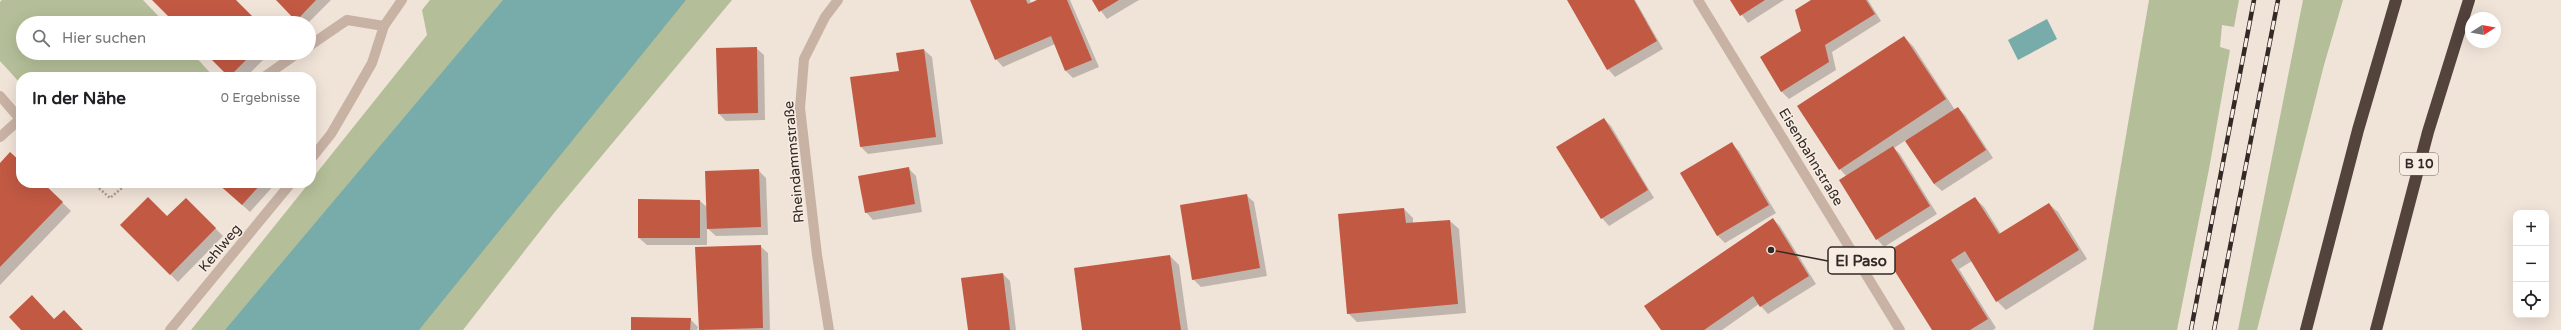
<!DOCTYPE html>
<html lang="de">
<meta charset="utf-8">
<style>
body{margin:0;font-family:"Varela Round",sans-serif;background:#f2f2f2;color:#202124}
.controls{position:absolute;right:12px;bottom:12px;display:grid;overflow:hidden;border-radius:8px;box-shadow:0 4px 16px #0002}
.controls button{width:36px;height:36px;display:grid;place-items:center;padding:0;border:0;border-bottom:1px solid #e0e0e0;background:#fff;color:#202124;font:20px sans-serif}
.compass{position:absolute;left:2465px;top:12px;width:36px;height:36px;border-radius:50%;background:#fff;box-shadow:0 4px 16px #0002;rotate:79deg}
.list{margin:0;padding:0;list-style:none}
h2{display:flex;justify-content:space-between;align-items:center;height:52px;margin:0;padding:0 16px;font-size:17px}
h2 small{font-size:13px;font-weight:400;color:#757577}
.icon{flex:none;width:22px;height:22px;fill:none;stroke:currentColor;stroke-width:2;stroke-linecap:round;stroke-linejoin:round}
.map{position:relative;flex:none;width:2561px;height:330px;overflow:hidden}
.search{position:absolute;background:#fff;box-shadow:0 4px 16px #0002;left:16px;top:16px;width:300px;height:44px;display:flex;align-items:center;gap:10px;box-sizing:border-box;padding:0 14px;border-radius:22px;color:#757577;font-size:15px}
.panel{position:absolute;background:#fff;box-shadow:0 4px 16px #0002;left:16px;top:72px;width:300px;height:116px;border-radius:16px}
.map>svg:first-child{display:block}
</style>
<div class="map">
<svg width="2561" height="330" viewBox="0 0 2561 330">
<rect width="100%" height="100%" fill="#f0e3d8"/>
<!-- green -->
<g fill="#b4be98">
<path d="M2,0H143L165,23H23V53H192L214,77H21V84L0,61V2Z"/>
<path d="M430,0H732L554,213L463,330H191L309,183H311V180L427,35L422,10Z"/>
<path d="M2149,0H2239L2234,27L2222,25L2220,47L2230,50L2209,169L2177,330H2093Z"/>
<path d="M2303,0H2343L2324,65L2257,330H2238Z"/>
</g>
<!-- water -->
<g fill="#78acaa">
<path d="M503,0H686L419,330H225Z"/>
<path d="M2047,19L2057,39L2018,60L2008,40Z"/>
</g>
<!-- shadow -->
<g fill="#0003">
<path d="M277,0H331L308,23H300Z"/>
<path d="M973,0H1030L1031,4L1039,0H1070L1099,67L1073,78L1066,71L1055,44L1003,67L996,59Z"/>
<path d="M1093,0H1139L1107,19Z"/>
<path d="M1568,0H1635L1663,49L1615,77L1608,69Z"/>
<path d="M1731,0H1784L1748,23Z"/>
<path d="M1812,0H1868L1881,21L1832,52L1836,70L1789,99L1782,92L1761,57L1802,32Z"/>
<path d="M1904,37L1913,46L1955,110L1958,108L1965,115L1993,158L1942,191L1934,184L1906,140L1894,148L1900,154L1937,214L1884,247L1877,239L1846,176L1840,169Z"/>
<path d="M756,48L764,55L765,120L726,121L719,114Z"/>
<path d="M924,50L932,57L943,144L868,154L861,147Z"/>
<path d="M206,53H270L246,77H230Z"/>
<path d="M1604,119L1611,126L1654,198L1609,226L1602,218Z"/>
<path d="M1732,144L1739,151L1776,213L1725,243L1718,236L1681,174Z"/>
<path d="M21,163V183H42L71,211L0,285V164Z"/>
<path d="M908,168L916,176L922,212L873,220L866,212Z"/>
<path d="M758,170L766,178L768,235L716,236L707,228V245H647L639,238L700,201L708,208Z"/>
<path d="M201,183H211L206,188Z"/>
<path d="M218,183H276L250,212Z"/>
<path d="M1246,195L1254,202L1267,276L1201,287L1193,279Z"/>
<path d="M1975,198L1984,207L2001,234L2049,204L2058,212L2087,259L2006,310L1997,301L1972,261L1959,269L1996,328L1993,330H1933L1886,255Z"/>
<path d="M186,199L223,236L178,282L121,225L167,218Z"/>
<path d="M1404,209L1413,218V224L1450,221L1459,229L1466,313L1357,322L1348,313Z"/>
<path d="M1773,219L1780,226L1816,284L1768,314L1759,304L1722,330H1662Z"/>
<path d="M760,246L768,253L770,330H700Z"/>
<path d="M1170,256L1179,265L1188,330H1083Z"/>
<path d="M1003,274L1010,281L1016,330H969Z"/>
<path d="M690,319L698,327L697,330H632Z"/>
</g>
<!-- building -->
<g fill="#c25943">
<path d="M152,0H236L259,23H175Z"/>
<path d="M276,0H316L296,21Z"/>
<path d="M970,0H1026L1028,4L1037,0H1067L1092,60L1065,71L1051,36L995,60Z"/>
<path d="M1092,0H1119L1099,12Z"/>
<path d="M1567,0H1634L1657,41L1607,70Z"/>
<path d="M1730,0H1765L1740,16Z"/>
<path d="M1811,0H1866L1875,14L1825,45L1829,62L1781,92L1760,57L1801,31L1795,10Z"/>
<path d="M1904,36L1946,99L1839,170L1797,106Z"/>
<path d="M757,47L758,113L718,114L716,48Z"/>
<path d="M924,49L936,137L860,147L850,77L899,71L896,53Z"/>
<path d="M205,53H253L229,77Z"/>
<path d="M1958,107L1986,150L1934,184L1905,141Z"/>
<path d="M1604,118L1648,190L1601,219L1556,147Z"/>
<path d="M1732,142L1769,205L1717,236L1680,173Z"/>
<path d="M1893,146L1930,206L1876,240L1839,180Z"/>
<path d="M10,152L21,162V183H43L63,202L0,267V163Z"/>
<path d="M909,167L915,204L865,213L858,176Z"/>
<path d="M759,169L761,227L707,229L705,171Z"/>
<path d="M217,183H262L242,205Z"/>
<path d="M1247,194L1260,268L1192,280L1180,205Z"/>
<path d="M148,197L167,216L186,198L216,228L170,275L120,225Z"/>
<path d="M1975,197L1999,234L2049,203L2079,250L1996,302L1965,251L1951,260L1988,319L1970,330H1932L1884,254Z"/>
<path d="M638,199L700,200V238H638Z"/>
<path d="M1404,208L1406,223L1450,220L1458,304L1347,314L1338,214Z"/>
<path d="M1773,218L1809,276L1760,307L1753,296L1704,330H1661L1644,306Z"/>
<path d="M761,245L763,328L699,330L695,247Z"/>
<path d="M1170,255L1181,330H1082L1074,268Z"/>
<path d="M1003,273L1010,330H968L961,278Z"/>
<path d="M32,295L54,319L64,310L83,330H21L9,317Z"/>
<path d="M631,317L691,318L690,330H631Z"/>
</g>
<g fill="none" stroke-linecap="round" stroke-linejoin="round">
<!-- path -->
<path stroke="#b39c8f" stroke-width="2.5" stroke-dasharray="2 2" stroke-linecap="butt" d="M93,183L110,198L128,183"/>
<!-- lane -->
<g stroke="#c7b2a4" stroke-width="10">
<path d="M309,46L347,20L384,26"/>
<path d="M264,77L298,53"/>
</g>
<!-- street -->
<g stroke="#c7b2a4" stroke-width="10">
<path d="M1698,0L1900,330"/>
<path d="M0,96L20,119L0,137"/>
<path d="M311,159L331,134L352,98L372,63L384,26L402,0"/>
<path d="M170,330L291,183"/>
<path d="M829,330L817,255L800,108L804,59L825,17L838,0"/>
</g>
<!-- highway -->
<g stroke="#54423d" stroke-width="12">
<path d="M2306,330L2358,130L2396,0"/>
<path d="M2376,330L2428,132L2469,0"/>
</g>
<defs>
<g id="rail">
<path d="M2191,330L2254,0"/>
<path d="M2214,330L2278,0"/>
</g>
</defs>
<!-- rail casing -->
<use href="#rail" stroke="#332926" stroke-width="4.5"/>
<!-- rail -->
<use href="#rail" stroke="#f8ede3" stroke-width="3" stroke-dasharray="9" stroke-linecap="butt"/>
</g>
<g text-anchor="middle" dominant-baseline="central" stroke-width="3" stroke-linejoin="round" paint-order="stroke">
<!-- shield labels -->
<rect fill="#f8ede3" stroke="#6e645f" stroke-width="1" x="2400" y="153" width="38" height="22" rx="3"/>
<g font-size="13" font-weight="bold" fill="#332926">
<text x="2419" y="164">B 10</text>
</g>
<!-- street labels -->
<g font-size="14" fill="#332926" stroke="#f8ede3">
<text transform="translate(1811 157) rotate(59)">Eisenbahnstraße</text>
<text transform="translate(794 162) rotate(-95)">Rheindammstraße</text>
<text transform="translate(220 248) rotate(-50)">Kehlweg</text>
</g>
</g>
<!-- callouts -->
<path fill="none" stroke="#332926" stroke-width="1.5" d="M1771 250L1828 261"/>
<circle fill="#332926" stroke="#f8ede3" stroke-width="1.5" cx="1771" cy="250" r="4"/>
<rect fill="#f8ede3" stroke="#332926" stroke-width="1.5" x="1828" y="247" width="67" height="27" rx="4"/>
<g font-size="15" text-anchor="middle" font-weight="bold" fill="#332926">
<text x="1861" y="266">El Paso</text>
</g>
</svg>
<div class="controls">
<button>+</button>
<button>−</button>
<button><svg class="icon" aria-label="locate" viewBox="0 0 24 24"><circle cx="12" cy="12" r="6"/><path d="M12 2v4M12 18v4M2 12h4M18 12h4"/></svg></button>
</div>
<svg class="compass" viewBox="-18 -18 36 36"><path d="M0-13l5 13h-10z" fill="#e53935"/><path d="M0 13l5-13h-10z" fill="#757577"/></svg>
<div class="search"><svg class="icon" aria-label="search" viewBox="0 0 24 24"><circle cx="10" cy="10" r="6"/><path d="M15 15l6 6"/></svg>Hier suchen</div>
<section class="panel">
<h2>In der Nähe<small>0 Ergebnisse</small></h2>
<ul class="list">
</ul>
</section>
</div>
